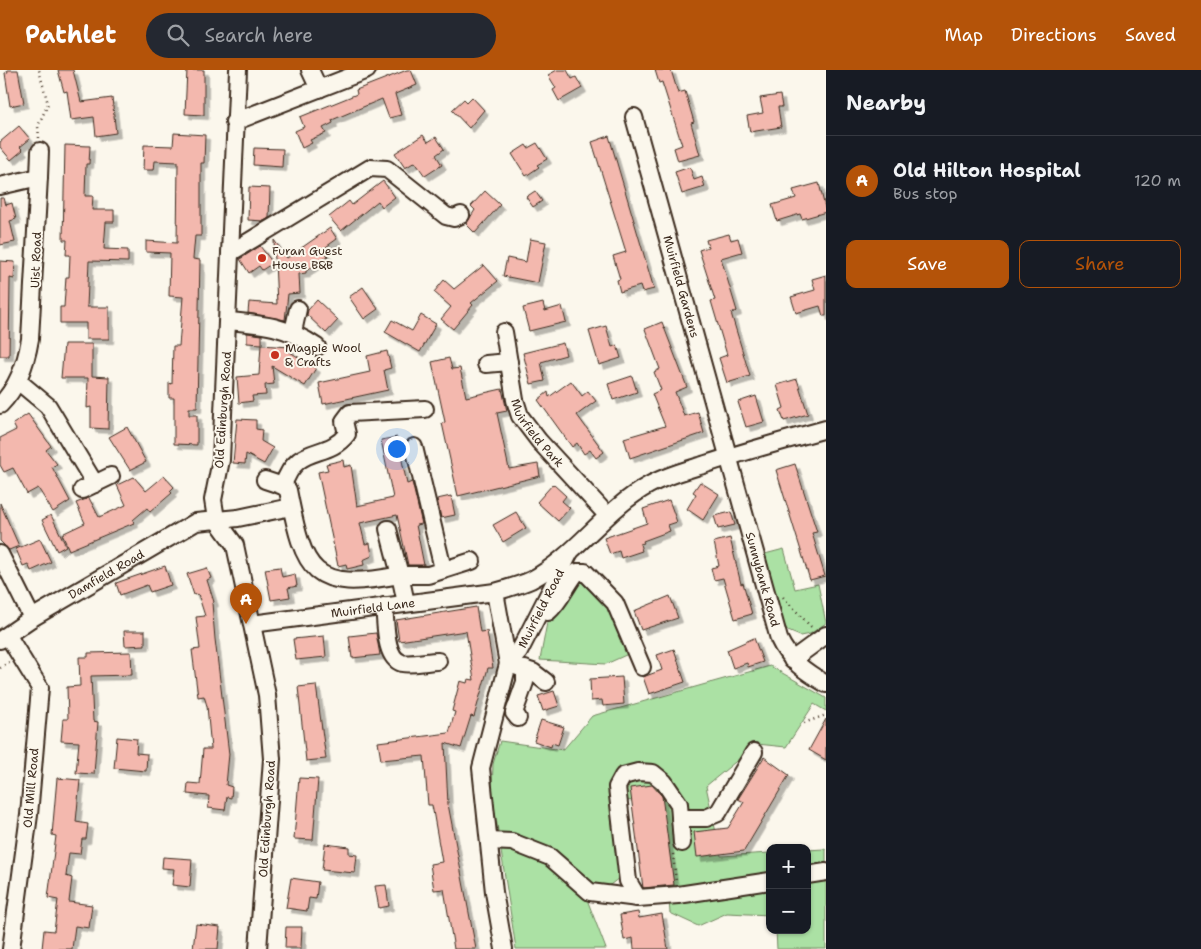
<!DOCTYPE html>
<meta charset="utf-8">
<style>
body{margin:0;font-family:"Shantell Sans",sans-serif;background:#242831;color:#f1f3f6}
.controls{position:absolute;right:15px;bottom:15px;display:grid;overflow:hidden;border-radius:10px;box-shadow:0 1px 4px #0004}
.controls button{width:45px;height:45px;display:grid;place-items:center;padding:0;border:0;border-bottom:1px solid #363941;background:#171b24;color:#f1f3f6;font:25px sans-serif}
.you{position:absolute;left:396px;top:378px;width:18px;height:18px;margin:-12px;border:4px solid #fff;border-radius:50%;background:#1a73e8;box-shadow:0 0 0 8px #1a73e833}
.badge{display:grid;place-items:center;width:32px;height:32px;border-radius:50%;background:#b45309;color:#fff;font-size:16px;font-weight:700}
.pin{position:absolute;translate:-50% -41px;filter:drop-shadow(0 1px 2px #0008)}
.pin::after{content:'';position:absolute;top:26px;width:18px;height:15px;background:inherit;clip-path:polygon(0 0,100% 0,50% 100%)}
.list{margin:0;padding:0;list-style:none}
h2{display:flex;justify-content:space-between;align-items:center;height:65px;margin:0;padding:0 20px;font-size:21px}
h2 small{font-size:16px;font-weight:400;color:#9ea1a6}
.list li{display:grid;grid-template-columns:32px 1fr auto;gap:15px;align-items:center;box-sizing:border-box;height:90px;padding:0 20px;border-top:1px solid #363941}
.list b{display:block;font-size:19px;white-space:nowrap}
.list p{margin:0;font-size:16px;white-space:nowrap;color:#9ea1a6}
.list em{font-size:16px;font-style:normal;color:#9ea1a6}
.actions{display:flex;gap:10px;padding:15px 20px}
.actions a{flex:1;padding:11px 0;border:1px solid #b45309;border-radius:10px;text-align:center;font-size:18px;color:#b45309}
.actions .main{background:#b45309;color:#fff}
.icon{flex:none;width:28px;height:28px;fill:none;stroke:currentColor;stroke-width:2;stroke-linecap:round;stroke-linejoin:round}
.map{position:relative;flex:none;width:826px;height:879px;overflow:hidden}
header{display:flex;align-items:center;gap:30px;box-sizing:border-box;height:70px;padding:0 25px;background:#b45309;color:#fff}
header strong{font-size:24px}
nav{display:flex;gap:28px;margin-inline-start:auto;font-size:18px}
.search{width:350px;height:45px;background:#242831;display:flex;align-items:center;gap:12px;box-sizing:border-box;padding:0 18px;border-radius:28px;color:#9ea1a6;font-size:19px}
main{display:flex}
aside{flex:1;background:#171b24}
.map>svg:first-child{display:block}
</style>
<header>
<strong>Pathlet</strong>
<div class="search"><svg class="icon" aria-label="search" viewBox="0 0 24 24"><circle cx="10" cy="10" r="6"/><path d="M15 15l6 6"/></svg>Search here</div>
<nav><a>Map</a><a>Directions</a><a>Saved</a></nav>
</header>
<main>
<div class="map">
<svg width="826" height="879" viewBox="0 0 826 879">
<defs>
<filter id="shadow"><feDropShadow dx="4.5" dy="4.5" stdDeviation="0" flood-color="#0004"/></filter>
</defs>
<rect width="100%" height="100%" fill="#fbf7ec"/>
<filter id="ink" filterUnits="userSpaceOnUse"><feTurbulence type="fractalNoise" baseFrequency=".02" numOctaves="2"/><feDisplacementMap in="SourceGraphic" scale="10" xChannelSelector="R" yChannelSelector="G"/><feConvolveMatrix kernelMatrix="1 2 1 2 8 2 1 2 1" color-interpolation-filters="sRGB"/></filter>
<g filter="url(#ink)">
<!-- green -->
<g fill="#abe1a4" stroke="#738661">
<path d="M784,479L795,519L818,514L826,553L810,564L800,566L788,561L782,551L765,484Z"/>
<path d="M576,509L622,534L637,580L606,594L540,590L549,542Z"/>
<path d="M770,596L826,628V641L814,634L786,677L757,674L706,716L721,786L770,783V845L727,843L698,856L670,843L661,732L614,730L619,808L588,832L606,879H516L492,722L493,694L500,671L563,680L592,646Z"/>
<path d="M824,779L826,780V879H777L776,860H807V780Z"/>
</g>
<!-- building -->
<g fill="#f3b8ae" stroke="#3b2a1e" filter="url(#shadow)">
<path d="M7,0H18L24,33L10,36L5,3L8,2Z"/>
<path d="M58,0H73L81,32L112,28L116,63L96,66L94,47L71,50L67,21L64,22Z"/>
<path d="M187,0H204V45L185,44Z"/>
<path d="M407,0H411L417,15L395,24L401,45L389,48L382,29L332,50L333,53L323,58L326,63L310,70L312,73L302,78L295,61L304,57L300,47L357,24L356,20Z"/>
<path d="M557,0H567L572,9L576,7L582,18L559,31L553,20L556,18L548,5Z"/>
<path d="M655,0H671L678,23L685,21L694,52L691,53L700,85L678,91L674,78L682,75L662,12L659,13Z"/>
<path d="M780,25L782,37H778L781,57L750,62L747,46L763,43L760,28Z"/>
<path d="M472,27L484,40L469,58L452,40L464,29L467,32Z"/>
<path d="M19,56L30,69L20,77L23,80L11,90L0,77V72Z"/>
<path d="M174,63L205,65L204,93H201V166H195L193,189L200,190L197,338H189V345H197V375L174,374V328H169V313L172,314L173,276H179L183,227L169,226L170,183L146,182V171L177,173L178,92L155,91L154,100H143L144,75L173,76Z"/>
<path d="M423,65L428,72L436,67L444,79L436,85L442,95L425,106L415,92L405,98L395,83Z"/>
<path d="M609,66L654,219L642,222L640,216L620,222L617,210L620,209L613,186L626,182L592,72Z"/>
<path d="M537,73L547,89L537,95L539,97L526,106L512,84L526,75L528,78Z"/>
<path d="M65,75L90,76L89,94H86L85,126H93L92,140H114V152H106L104,179L128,180V192L89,191L87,237H109V269H86V253H60V237H64L66,207H69L70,185H66L67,170H63Z"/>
<path d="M254,78L283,79L282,97L253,95Z"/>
<path d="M690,97L694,110L702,107L705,117L682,124L675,102Z"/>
<path d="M383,111L395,127L382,137L378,131L341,161L329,147L349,131L352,135Z"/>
<path d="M819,113L826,142L802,149L800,144L777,151L772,135L796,128L793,120Z"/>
<path d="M249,117L270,118L269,148L264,151L248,150Z"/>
<path d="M485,121L500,135L475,163L466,154L475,140L471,136Z"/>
<path d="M535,121L542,131L533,137L526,127Z"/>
<path d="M0,128H4L6,135L12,133L16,149L10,151L15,172L0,175Z"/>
<path d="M330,158L337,169L323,179L328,186L306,201V203L299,204L300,223L288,224L285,250L248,243L249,232L277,234L274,170L287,188Z"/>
<path d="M729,164L731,170L738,168L742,182L721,188L737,241L731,243L750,306L727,313L719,288L727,285L711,231L715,230L699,180L708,177L706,170Z"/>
<path d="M530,169L546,172L538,213L503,206L507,188L526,192Z"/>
<path d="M260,176L273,193L262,200L259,196L249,203L240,189Z"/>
<path d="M0,191L15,192L14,209L10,208L9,286H0Z"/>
<path d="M484,195L498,211L471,233L473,235L453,259L441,249L451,237L434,222L444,210L454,219Z"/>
<path d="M826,205V246H823L820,236L796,243L791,227L815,220L812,209Z"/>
<path d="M363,217L378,239L364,249L349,227Z"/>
<path d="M317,230L338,250L326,263L307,245L308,240Z"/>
<path d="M543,233L545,241L562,236L566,252L529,261L523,238Z"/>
<path d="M421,245L436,254L420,282L385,262L392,250L412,261Z"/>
<path d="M662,252L687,317L675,322L684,346L698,342L704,363L630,388L624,368L665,356L652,324L661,320L654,302L660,299L645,259Z"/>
<path d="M606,256L612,277L617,275L621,288L599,295L589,261Z"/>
<path d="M247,263L262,265V274L247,273Z"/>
<path d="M563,273L566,285L541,292L545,311L531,314L523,283Z"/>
<path d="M64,274H92V306L109,307L108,359L91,358V337L87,338L88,308H61Z"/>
<path d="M261,275L290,277V282L316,298L305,316L272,296L274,314L265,315L266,325L252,326L253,331L239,333L237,307L259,305Z"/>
<path d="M387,281L391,298L384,300L388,320L323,334L319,313L370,302L367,286Z"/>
<path d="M449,288L452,299L460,298L466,327L502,319L507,341L497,343L509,399L538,394L540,406L458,426L442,353L445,352L432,292Z"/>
<path d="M632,306L637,322L613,330L608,314Z"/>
<path d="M797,309L808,344L784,351L780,340L784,338L777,315Z"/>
<path d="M571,311L582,326L588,321L596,331L577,345L604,382L596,388L590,380L584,384L577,373L572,377L538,330L548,322L549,327Z"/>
<path d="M756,326L764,352L746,357L738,332Z"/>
<path d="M28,344L51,376L46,380L57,394L52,397L70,431L53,442L38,418L27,424L13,398L4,402L0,395V368L16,360L13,354Z"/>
<path d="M237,349L256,350V359L262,360L261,371L273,378L264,394L246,384L245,394L233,393Z"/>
<path d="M127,357L146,392L130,400L109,367Z"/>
<path d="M397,367L407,414L412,412L422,454L416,455L424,495H408L397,445L360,453L365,474L370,473L372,486L363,490L364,495L347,499L346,494L338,496L318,402L328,400L326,394L343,390L344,397L351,395L357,436L393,428L381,370Z"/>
<path d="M795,394L817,462L812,463L825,506L810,510L776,400Z"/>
<path d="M164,406L174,417L170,421L172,423L150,442L147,438L133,450L134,453L69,480L62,464L85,453L76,433L89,428L99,447L126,435L117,415L134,407L146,421Z"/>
<path d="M700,412L719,424L703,450L687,439L696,424L693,422Z"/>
<path d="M553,414L566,426L562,431L570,438L558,451L537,432Z"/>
<path d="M451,426L455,445L441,448L437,429Z"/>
<path d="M669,430L677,452L668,455L670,461L643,471L644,473L640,474L642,481L621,488L619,481L610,484L604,468L647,453L643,439Z"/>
<path d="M0,433L19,476L9,480L0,471Z"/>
<path d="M516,442L526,458L503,472L493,455Z"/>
<path d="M731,442L735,455L718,459L714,446Z"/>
<path d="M51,445L66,476L57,481L42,450Z"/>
<path d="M730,468L741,514L743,513L752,544L735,549L723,508L714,510L711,498L719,496L714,472Z"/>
<path d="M40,469L51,492L31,501L28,494L23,496L16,479Z"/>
<path d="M165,496L171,515L150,522L147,515L120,525L116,513Z"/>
<path d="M280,497L282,507L295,504L297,516L288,518L290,527L271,530L265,499Z"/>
<path d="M207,498L211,508L207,510L214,532L212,533L215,569L229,684L226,715L232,717L231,728L227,727L225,740L208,738L209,726L187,724L188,713L200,714L203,679H211L207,636L204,626L198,627L192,580L200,579L196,547L205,546L198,524L194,525L187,504Z"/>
<path d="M670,526L678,548L641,560L634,541Z"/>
<path d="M476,537L480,562L487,561L493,598H488L474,647L471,646L461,678L445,673L448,734L476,879H454L444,819L434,820L430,794L442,792L432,735H428L424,686L381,690L378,672L449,663L455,642L452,641L460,611L467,613L468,609L474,610L466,561L399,571L396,550Z"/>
<path d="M124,561H145V575L125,576Z"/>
<path d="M376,563L380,585L352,588L349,566Z"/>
<path d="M324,566L326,587L296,590L293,569Z"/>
<path d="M754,568L763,592L748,597L747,593L733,598L727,580Z"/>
<path d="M674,579L685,612L649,624L643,607L662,600L657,585Z"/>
<path d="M131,582L132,605L91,606L93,651L98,652L94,704L76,703L79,672L61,671L63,649H68L67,617L80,616L79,587H88V583Z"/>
<path d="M622,607L624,634L603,636L602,630L591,631L590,609Z"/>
<path d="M316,615L326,689L306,691L298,617Z"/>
<path d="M554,621L559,636L543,641L538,626Z"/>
<path d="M826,649V690L809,680Z"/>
<path d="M541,650L564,657L558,675L552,673L551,677L534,671Z"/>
<path d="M117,667L137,669L136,683L147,684L146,701L114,698Z"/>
<path d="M764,687L789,705L744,781L697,787L694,762L728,758L744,732L738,729Z"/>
<path d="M57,708L80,710L76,752L88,754L86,769H82L80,784L69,783L66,806L72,808L69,832L92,835L89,858L75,856L72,879H42L44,860L54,861L58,830L48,828L56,766L52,765Z"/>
<path d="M299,708L318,709L313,770L294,769Z"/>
<path d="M652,715L662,726L674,815L643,818L630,718Z"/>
<path d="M325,774L349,777V784L357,785L355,803L322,800Z"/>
<path d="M163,787L192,789L190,817L172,815L174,799L162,798Z"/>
<path d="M291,808L318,812L316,829L309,828L307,841L286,838Z"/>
<path d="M386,815L389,836L379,838L375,816Z"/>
<path d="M638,842L639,848L662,844L668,879H634L633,868L624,870L620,845Z"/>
<path d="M196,854L220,857L218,879H193Z"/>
<path d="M286,857H302L301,878H285Z"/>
</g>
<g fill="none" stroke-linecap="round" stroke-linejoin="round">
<defs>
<g id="minor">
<path d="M238,0L221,390L213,430L216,449L235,475L267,625L272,689L258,879"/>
<path d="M310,0L319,19"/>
<path id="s1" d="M634,47L779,569C789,591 806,602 826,614"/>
<path d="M234,52L367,0"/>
<path d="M39,107L40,81"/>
<path d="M0,116L39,107L30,269C26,294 18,317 0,335"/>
<path d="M230,183L370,98L387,99L446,146L454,148L461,145"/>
<path d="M228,251C264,254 286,256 317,277"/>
<path d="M293,262L298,239"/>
<path id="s2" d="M504,262L515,330L520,346L539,371L607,445"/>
<path d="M486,294L509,292"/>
<path d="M18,311L48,336L95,414"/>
<path d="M414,377L443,499"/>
<path d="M265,410L283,416L288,420C304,503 312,522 400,505L406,533"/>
<path d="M283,416C297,372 326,391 347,364L344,351L350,343L425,339"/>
<path d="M82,420L111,406"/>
<path d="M388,459L400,505H428L472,491"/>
<path d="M0,484L32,548"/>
<path d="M495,522L508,594L533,602L546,612"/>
<path d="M384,536C386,551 384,588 402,593C413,595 427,591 438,591"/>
<path d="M541,540L548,542C561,531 566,515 577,502H585L615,533L642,597"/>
<path id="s3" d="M252,554L495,522C508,518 520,515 531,510C576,486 605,439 649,415C667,405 687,400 706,394C746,381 786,370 826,359"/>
<path d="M8,566L40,618L29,745L11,879"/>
<path id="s4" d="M0,570L32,548L196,452L238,448L291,437"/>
<path d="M792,590L826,565"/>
<path d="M518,648L514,643L525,612V599"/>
<path d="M680,748H706L718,743L754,682"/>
<path d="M489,771L512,772L550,787L590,822L638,828"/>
<path d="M682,773L679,734L664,712L653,703L638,702L623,706L617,717L628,811L638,828L678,825L770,811"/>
<path d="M807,805L826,802"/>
<path id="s5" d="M504,879L494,822L481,698L508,594L519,582L570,482"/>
</g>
</defs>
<!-- minor casing -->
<use href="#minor" stroke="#3b2a1e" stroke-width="20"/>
<!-- path -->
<g stroke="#3b2a1e" stroke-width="2.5" stroke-dasharray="1 4" stroke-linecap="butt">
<path d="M39,68L38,56L48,34L39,0"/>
<path d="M783,527L812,558"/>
<path d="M0,598L9,592"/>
<path d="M804,653L826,645"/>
<path d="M673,784L676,811"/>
</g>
<!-- minor -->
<use href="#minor" stroke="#fbf7ec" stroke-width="16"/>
</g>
</g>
<!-- markers -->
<g fill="#c8321e" stroke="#fbf7ec" stroke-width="2">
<circle cx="262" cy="188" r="5"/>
<circle cx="275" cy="285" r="5"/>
</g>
<g text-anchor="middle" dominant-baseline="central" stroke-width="4" stroke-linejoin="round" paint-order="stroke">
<!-- poi labels -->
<g font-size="12" fill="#3b2a1e" stroke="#fbf7ec" text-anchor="start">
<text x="272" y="181">Furan Guest<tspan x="272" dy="14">House B&amp;B</tspan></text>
<text x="285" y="278">Magpie Wool<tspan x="285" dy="14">&amp; Crafts</tspan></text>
</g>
<!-- street labels -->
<g font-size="12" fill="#3b2a1e" stroke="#fbf7ec">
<text transform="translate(36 190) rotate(-88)">Uist Road</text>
<text stroke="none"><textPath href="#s1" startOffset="176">Muirfield Gardens</textPath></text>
<text transform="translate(223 340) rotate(-86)">Old Edinburgh Road</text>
<text stroke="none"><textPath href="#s2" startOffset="109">Muirfield Park</textPath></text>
<text stroke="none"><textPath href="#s4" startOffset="125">Damfield Road</textPath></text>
<text stroke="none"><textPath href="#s1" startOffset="480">Sunnybank Road</textPath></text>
<text stroke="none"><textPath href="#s3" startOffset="122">Muirfield Lane</textPath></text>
<text stroke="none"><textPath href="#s5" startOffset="355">Muirfield Road</textPath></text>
<text transform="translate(31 718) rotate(-85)">Old Mill Road</text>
<text transform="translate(267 749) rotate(-86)">Old Edinburgh Road</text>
</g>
</g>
</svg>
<div class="controls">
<button>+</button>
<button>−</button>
</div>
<div class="you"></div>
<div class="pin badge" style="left:246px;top:554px">A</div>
</div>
<aside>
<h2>Nearby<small></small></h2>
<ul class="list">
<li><span class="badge">A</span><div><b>Old Hilton Hospital</b><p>Bus stop</p></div><em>120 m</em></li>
</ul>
<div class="actions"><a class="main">Save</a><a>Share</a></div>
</aside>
</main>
